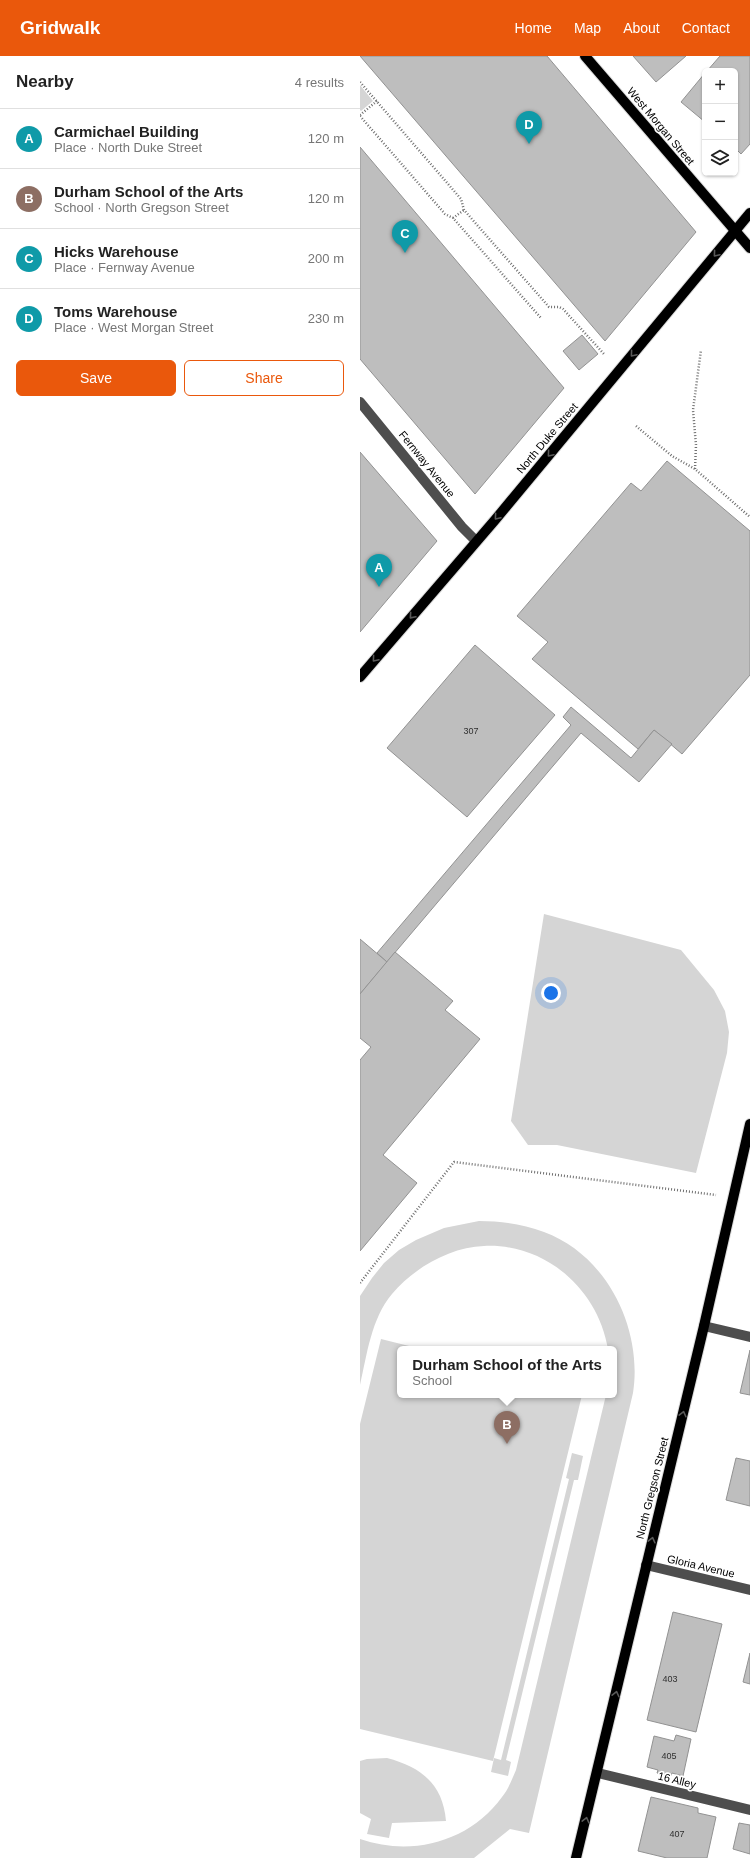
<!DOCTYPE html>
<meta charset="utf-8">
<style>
body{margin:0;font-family:Arial,sans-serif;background:#f6f6f6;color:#222}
.controls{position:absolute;right:12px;top:12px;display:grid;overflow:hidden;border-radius:6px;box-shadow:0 1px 3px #0004}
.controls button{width:36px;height:36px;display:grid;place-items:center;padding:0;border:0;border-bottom:1px solid #e0e0e0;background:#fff;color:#222;font:20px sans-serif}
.you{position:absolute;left:191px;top:937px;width:14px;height:14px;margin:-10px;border:3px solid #fff;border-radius:50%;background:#1a73e8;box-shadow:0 0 0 6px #1a73e833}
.badge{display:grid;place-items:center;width:26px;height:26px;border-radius:50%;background:#ea580c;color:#fff;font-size:13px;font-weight:700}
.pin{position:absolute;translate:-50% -33px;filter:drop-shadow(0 1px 2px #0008)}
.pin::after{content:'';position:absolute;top:21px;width:14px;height:12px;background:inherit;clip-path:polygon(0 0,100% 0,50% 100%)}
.popup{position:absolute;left:37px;top:1290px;width:220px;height:52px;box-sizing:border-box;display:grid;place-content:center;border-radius:6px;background:#fff;filter:drop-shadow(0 1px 3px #0005);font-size:13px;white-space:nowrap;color:#767676}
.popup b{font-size:15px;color:#222}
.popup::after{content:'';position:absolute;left:50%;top:100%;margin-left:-8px;border:8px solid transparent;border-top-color:#fff}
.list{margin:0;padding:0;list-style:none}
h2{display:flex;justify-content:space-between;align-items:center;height:52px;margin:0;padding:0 16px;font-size:17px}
h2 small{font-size:13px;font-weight:400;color:#767676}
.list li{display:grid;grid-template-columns:26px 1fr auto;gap:12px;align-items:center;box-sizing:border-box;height:60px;padding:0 16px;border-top:1px solid #e0e0e0}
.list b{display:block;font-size:15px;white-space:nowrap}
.list p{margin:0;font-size:13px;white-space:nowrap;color:#767676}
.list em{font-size:13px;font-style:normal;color:#767676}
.actions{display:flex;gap:8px;padding:12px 16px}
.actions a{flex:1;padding:9px 0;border:1px solid #ea580c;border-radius:6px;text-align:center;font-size:14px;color:#ea580c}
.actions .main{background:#ea580c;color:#fff}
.icon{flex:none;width:22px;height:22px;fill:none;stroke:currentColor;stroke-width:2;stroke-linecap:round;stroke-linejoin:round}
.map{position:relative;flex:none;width:390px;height:1802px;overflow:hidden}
header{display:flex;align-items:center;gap:24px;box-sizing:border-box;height:56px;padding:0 20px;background:#ea580c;color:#fff}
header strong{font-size:19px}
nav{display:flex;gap:22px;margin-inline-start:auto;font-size:14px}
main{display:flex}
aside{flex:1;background:#fff}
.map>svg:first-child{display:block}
</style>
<header>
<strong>Gridwalk</strong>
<nav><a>Home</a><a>Map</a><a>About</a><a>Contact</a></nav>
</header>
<main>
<aside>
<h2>Nearby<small>4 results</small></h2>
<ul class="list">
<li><span class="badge" style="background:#0f9aa8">A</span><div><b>Carmichael Building</b><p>Place · North Duke Street</p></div><em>120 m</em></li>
<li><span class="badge" style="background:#8d6e63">B</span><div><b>Durham School of the Arts</b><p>School · North Gregson Street</p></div><em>120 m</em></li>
<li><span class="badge" style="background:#0f9aa8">C</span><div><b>Hicks Warehouse</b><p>Place · Fernway Avenue</p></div><em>200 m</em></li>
<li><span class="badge" style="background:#0f9aa8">D</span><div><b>Toms Warehouse</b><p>Place · West Morgan Street</p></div><em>230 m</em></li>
</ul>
<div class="actions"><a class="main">Save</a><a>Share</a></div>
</aside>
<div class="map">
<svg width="390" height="1802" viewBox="0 0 390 1802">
<rect width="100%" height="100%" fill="#fff"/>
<!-- green -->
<g fill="#d5d5d5">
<path d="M0,29L13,45L1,55L0,54Z"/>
<path d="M184,858L321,894L354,934L365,955L369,976L367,997L336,1117L197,1089H168L151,1065Z"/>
<path d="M119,1165C141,1165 163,1168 184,1176C247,1199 283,1273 273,1337L169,1777L150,1773L114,1802H0V1783C52,1801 109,1786 142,1741C148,1734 152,1723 156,1714L246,1339H254V1293H248C238,1233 185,1187 124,1190C90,1191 54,1212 32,1238C11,1263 7,1299 0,1329V1240L12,1222L24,1207L39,1194L56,1184L84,1172Z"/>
<path d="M21,1283L61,1293H40V1339H222L133,1705L0,1673V1368Z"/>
<path d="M212,1397L223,1400L218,1424H214L146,1704L151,1706L148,1720L131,1716L134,1702L141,1704L209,1423L206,1422Z"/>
<path d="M27,1702C61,1711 83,1728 86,1765L32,1767L29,1782L7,1778L11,1763L0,1757V1705L7,1703Z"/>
</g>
<!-- building -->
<g fill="#bebebe" stroke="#929292">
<path d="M0,0H187L336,176L245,285Z"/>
<path d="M273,0H326L296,26Z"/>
<path d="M360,0H390V88L381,98L375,92V15H347Z"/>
<path d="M345,17V66L321,46Z"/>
<path d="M0,91L204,332L115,438L0,303Z"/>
<path d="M222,279L238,298L219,314L203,295Z"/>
<path d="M0,396L77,485L0,576Z"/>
<path d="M307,405L390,475V619L322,698L294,674L278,693L172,603L188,586L157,560L271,427L281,435Z"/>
<path d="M115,589L195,659L107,761L27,692Z"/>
<path d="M211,651L271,702L294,674L312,688L279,726L221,677L27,906L17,897L211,669L203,661Z"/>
<path d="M0,883L27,906L0,938Z"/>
<path d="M35,896L93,945L85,954L120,983L23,1099L57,1127L0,1195V1004L11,991L0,982V938Z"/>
<path d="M390,1294V1339L380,1337Z"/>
<path d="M376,1402L390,1405V1450L366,1444Z"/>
<path d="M313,1556L362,1568L336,1676L287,1664Z"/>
<path d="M390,1597V1628L383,1626Z"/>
<path d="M316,1679L331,1683L323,1720L312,1717L311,1720L297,1717L298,1714L287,1711L294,1680L314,1685Z"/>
<path d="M291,1741L338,1752V1757L356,1761L347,1802H307L278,1795Z"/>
<path d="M379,1767L390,1769V1798L373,1793Z"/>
</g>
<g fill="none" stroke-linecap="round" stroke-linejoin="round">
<defs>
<g id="major">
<path d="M225,0L390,192"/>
<path d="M0,621L135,464L390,157"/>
<path d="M216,1802L344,1270L390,1068"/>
</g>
</defs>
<!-- major casing -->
<use href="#major" stroke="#dbdbdb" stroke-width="12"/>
<!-- path -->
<g stroke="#707070" stroke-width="2.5" stroke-dasharray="1 2" stroke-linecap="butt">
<path d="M0,26L101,143L104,154L189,251H199L203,253L244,298"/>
<path d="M0,59L17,45"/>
<path d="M0,60L85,158L93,162L181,262"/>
<path d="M93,162L104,154"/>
<path d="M276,370L312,400L335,413L390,461"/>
<path d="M335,413L336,389L333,354L341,294"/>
<path d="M0,1227L94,1106L356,1139"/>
</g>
<!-- minor -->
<g stroke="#4e4e4e" stroke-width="10">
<path d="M0,346L102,471L116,485"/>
<path d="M344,1270L390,1281"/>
<path d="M286,1509L390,1534"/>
<path d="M238,1717L390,1754"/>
</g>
<!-- major -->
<use href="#major" stroke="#000" stroke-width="10"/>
</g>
<!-- one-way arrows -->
<defs><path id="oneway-chevron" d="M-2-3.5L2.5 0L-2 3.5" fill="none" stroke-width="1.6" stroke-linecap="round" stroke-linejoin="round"/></defs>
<g stroke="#595959">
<use href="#oneway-chevron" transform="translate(356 198) rotate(130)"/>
<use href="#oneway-chevron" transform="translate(273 298) rotate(130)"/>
<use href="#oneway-chevron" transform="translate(190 398) rotate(130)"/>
<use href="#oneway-chevron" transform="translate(137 461) rotate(130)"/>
<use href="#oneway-chevron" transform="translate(52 560) rotate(131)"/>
<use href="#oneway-chevron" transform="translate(15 603) rotate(130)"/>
<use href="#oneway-chevron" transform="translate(323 1358) rotate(-76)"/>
<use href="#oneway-chevron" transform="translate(292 1484) rotate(-76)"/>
<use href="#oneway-chevron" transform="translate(256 1638) rotate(-77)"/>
<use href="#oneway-chevron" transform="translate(226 1764) rotate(-76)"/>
</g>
<g text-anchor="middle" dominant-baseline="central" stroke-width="3.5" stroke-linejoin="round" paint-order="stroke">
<!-- number labels -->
<g font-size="9" fill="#303030">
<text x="111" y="675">307</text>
<text x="310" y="1623">403</text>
<text x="309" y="1700">405</text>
<text x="317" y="1778">407</text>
</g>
<!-- street labels -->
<g font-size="11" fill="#000" stroke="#fff">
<text transform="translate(301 70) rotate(50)">West Morgan Street</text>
<text transform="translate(187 382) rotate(-50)">North Duke Street</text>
<text transform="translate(67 408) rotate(51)">Fernway Avenue</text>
<text transform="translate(292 1432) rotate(-76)">North Gregson Street</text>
<text transform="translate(341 1510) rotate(13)">Gloria Avenue</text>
<text transform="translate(317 1724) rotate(14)">16 Alley</text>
</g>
</g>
</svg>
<div class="controls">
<button>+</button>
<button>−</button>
<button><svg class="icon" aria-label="layers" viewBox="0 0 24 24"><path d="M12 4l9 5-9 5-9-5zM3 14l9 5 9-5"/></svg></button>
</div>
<div class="you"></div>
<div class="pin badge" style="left:19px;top:531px;background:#0f9aa8">A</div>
<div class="pin badge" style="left:147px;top:1388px;background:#8d6e63">B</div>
<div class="popup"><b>Durham School of the Arts</b>School</div>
<div class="pin badge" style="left:45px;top:197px;background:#0f9aa8">C</div>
<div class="pin badge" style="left:169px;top:88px;background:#0f9aa8">D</div>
</div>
</main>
